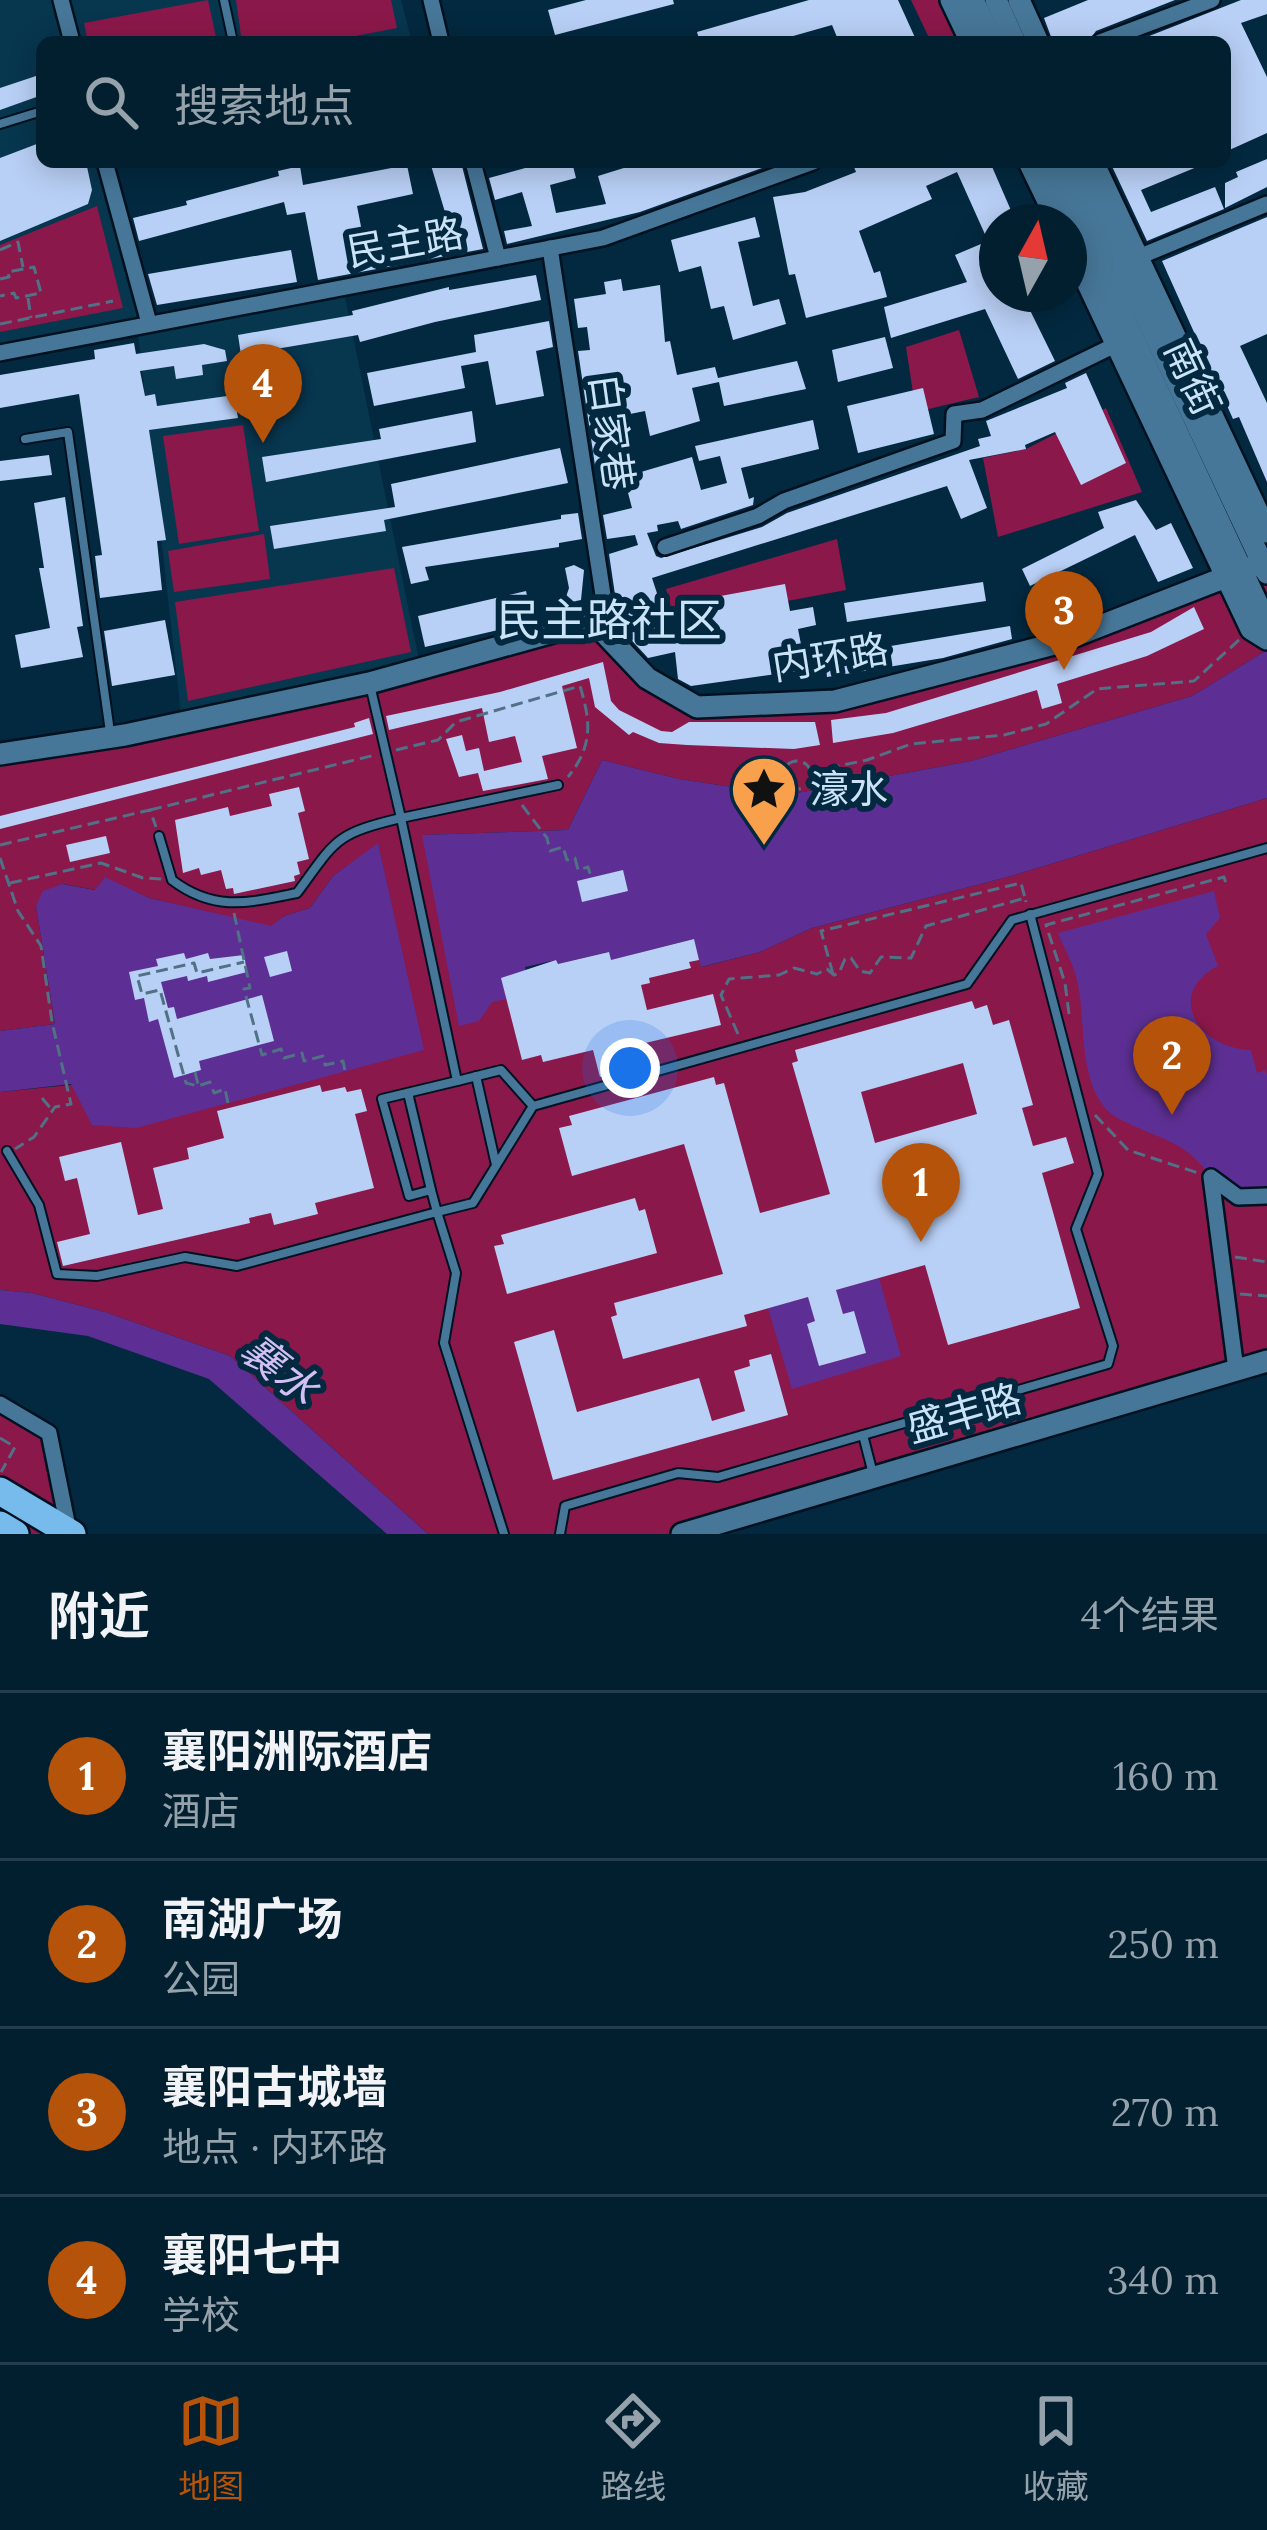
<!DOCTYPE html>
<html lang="zh">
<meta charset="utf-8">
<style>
body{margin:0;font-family:Lora,"Noto Sans SC",serif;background:#102c3c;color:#f1f3f6}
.compass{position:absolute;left:979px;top:204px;width:108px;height:108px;border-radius:50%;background:#021f30;box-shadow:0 6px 30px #0003;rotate:8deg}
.you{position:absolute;left:630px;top:1068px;width:42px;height:42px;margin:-30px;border:9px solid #fff;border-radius:50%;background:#1a73e8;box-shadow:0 0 0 18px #1a73e833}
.badge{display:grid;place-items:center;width:78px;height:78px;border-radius:50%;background:#b45309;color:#fff;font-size:39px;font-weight:700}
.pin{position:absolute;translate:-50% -99px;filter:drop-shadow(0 3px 6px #0008)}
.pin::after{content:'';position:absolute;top:63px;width:42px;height:36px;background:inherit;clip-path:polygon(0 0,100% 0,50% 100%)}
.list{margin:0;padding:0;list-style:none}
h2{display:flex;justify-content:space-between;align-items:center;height:156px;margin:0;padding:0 48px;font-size:51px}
h2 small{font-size:39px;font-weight:400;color:#96a2ab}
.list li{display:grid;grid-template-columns:78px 1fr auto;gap:36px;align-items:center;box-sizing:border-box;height:168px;padding:0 48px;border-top:3px solid #233d4c}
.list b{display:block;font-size:45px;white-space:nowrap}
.list p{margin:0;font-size:39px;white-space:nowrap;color:#96a2ab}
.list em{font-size:39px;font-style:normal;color:#96a2ab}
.icon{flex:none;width:66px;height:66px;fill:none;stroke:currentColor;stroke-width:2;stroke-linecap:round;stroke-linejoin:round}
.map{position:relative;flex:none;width:1267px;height:1534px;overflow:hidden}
.search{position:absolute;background:#021f30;box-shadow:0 6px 30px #0003;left:36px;right:36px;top:36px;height:132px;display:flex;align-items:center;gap:30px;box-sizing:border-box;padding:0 42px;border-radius:18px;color:#96a2ab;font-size:45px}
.sheet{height:828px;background:#021f30}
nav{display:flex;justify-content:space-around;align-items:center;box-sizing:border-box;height:168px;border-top:3px solid #233d4c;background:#021f30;font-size:33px;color:#96a2ab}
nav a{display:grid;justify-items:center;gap:6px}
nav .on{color:#b45309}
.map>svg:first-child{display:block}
</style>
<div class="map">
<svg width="1267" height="1534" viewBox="0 0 1267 1534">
<rect width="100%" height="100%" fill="#032940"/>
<!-- built -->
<path fill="#07364f" d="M0,0H401L412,42H42V162H105L149,322L343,287L421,670L182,722L137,325L0,353Z"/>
<!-- green -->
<g fill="#8b184a">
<path d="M208,0L217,42H88L84,23Z"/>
<path d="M236,0H391L397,28L324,42H247L241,36Z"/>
<path d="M911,0H952L972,42H931Z"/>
<path d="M97,206L123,308L0,332V245Z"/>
<path d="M959,330L979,397L916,412L906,347Z"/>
<path d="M1106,408L1142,492L998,537L983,458L1026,449Z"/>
<path d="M243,425L259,531L179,544L163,436Z"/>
<path d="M264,534L270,579L174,592L168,551Z"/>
<path d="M837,539L846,590L675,622L666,589Z"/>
<path d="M1267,561V650L1192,696L971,761L786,795L679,779L602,760L568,830L423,835L501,978L556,960L558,964L609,952L630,955L694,939L702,967L760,952L812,928L1011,876L1267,798V1361L682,1534H428L230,1356L105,1312L32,1293L0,1290V1092L423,1050L378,844L333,876L310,908L284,916L271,927L149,898L105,878L96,890L63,884L36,906L55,1024L0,1031V753L593,621L697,707L835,701L1054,644Z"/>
<path d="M394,568L411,652L188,701L175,602Z"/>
<path d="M0,1404L49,1433L72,1534H0Z"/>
</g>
<!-- water -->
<g fill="#5d2f94">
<path d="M1267,650V798L1011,876L812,928L760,952L701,967L693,939L631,955L612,965L608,952L558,964L556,960L525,967L526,972L502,979L506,999L492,1002L479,1021L459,1026L422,835L568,830L602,760L679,779L786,795L971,761L1192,696Z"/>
<path d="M378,843L424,1050L136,1128L92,1125L71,1084L0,1092V1031L55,1024L36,906L43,891L62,884L95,890L105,877L149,898L271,926L284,916L310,908L333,876Z"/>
<path d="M1214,891L1220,918L1206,934L1218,966C1166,992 1195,1048 1251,1050L1257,1073L1265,1070L1267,1075V1196C1221,1197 1221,1183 1190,1154C1169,1136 1123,1126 1108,1111C1078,1080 1086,1024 1078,985C1075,967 1065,950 1058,933Z"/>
<path d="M879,1278L901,1356L792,1389L768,1308L809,1297L815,1321L807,1324L820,1366L865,1353L843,1314L836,1290Z"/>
<path d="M0,1290L32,1293L105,1312L230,1356L428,1534H387L209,1379L88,1336L0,1324Z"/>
</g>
<!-- building -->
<g fill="#b9d0f6" fill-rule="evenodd">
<path d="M586,0H673L674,4L555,35L548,10Z"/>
<path d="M809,0H898L917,42H839L832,25L772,42H700L697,32Z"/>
<path d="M1088,0H1175L1096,31L1088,42H1070L1068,37L1053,42L1044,18Z"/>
<path d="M1241,0H1267V14L1241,23L1267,77V133L1225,152V42H1134Z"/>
<path d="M42,74V95L0,110V88Z"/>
<path d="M42,142V162H86L92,190L88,204L0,241V158Z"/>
<path d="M1267,159V187L1225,208V183L1238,177L1236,172Z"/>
<path d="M430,162H461L483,249L318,280L305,212L287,215L284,202L139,241L133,218L187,205L186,201L279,176L278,171L300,166L303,185L407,165L413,194L357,206L364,242L408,234V238L450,229Z"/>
<path d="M547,162H572L576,178L550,185L556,213L606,204L598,176L643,162L776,163L640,212L507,244L504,231L532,226L522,192L495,200L489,178Z"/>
<path d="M852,162H990L1016,222H997V294H1022L1055,361L1018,379L985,309L891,338L884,307L967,282L955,255L988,241L957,172L926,186L932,199L859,231L874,273L880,271L887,297L806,318L795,274L789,275L773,197L805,192L856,172Z"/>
<path d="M1110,162H1128L1130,167L1143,162H1209L1141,190L1151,212L1215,187L1224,209L1147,241Z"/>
<path d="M755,217L760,237L738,242L753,306L779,299L786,324L733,340L724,306L711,309L701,266L679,272L671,240Z"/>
<path d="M1267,217V334L1240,346L1267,403V482L1239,417L1233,419L1162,261Z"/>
<path d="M291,250L297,282L157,305L148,274Z"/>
<path d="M536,275L541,300L435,322L360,342L358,335L241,355L238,335L353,315L352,311L449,287V290Z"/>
<path d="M621,279L623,291L660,285L665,342L670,341L677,375L715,367L718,378L797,361L806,389L724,406L719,382L692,388L700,421L650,436L645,411L615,417L621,453L629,451L634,474L692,457L701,490L727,483L720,456L699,461L695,446L813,420L819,449L741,468L749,499L754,497L753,505L681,529L678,521L657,525L658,531L647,533L656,556L661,558L762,527L787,513L980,446L978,439L991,436L986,421L1067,388L1065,383L1086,373L1126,463L1081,485L1055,432L1025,445L1026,449L969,460L987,508L961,519L947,486L652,578L670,633L691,630L688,602L785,584L790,611L813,607L816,625L798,629L806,670L691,686L678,679L675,652L648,658L624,632L617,608L609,554L638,545L635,535L607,539L603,515L632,508L622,470L596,472L578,351L590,350L587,327L578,328L574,299L606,294L604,282Z"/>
<path d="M549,321L553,347L536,351L544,396L496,405L488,361L461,366L465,388L374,406L367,373L476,352L474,335Z"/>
<path d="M885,337L893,368L838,382L832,350Z"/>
<path d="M134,343L136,354L204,344L225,350L227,361L202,365L203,375L176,379L174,366L140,371L145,396L155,394L157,406L234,395L238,418L149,430L166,540L157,541L162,590L100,598L95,556L102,555L79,394L0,408V375L95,359L94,350Z"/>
<path d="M923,388L934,434L858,453L847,406Z"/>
<path d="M472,411L476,442L266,482L262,457L381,439L379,429Z"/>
<path d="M560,448L568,483L384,520L386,531L274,549L270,526L395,507L391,484Z"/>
<path d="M49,455L52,475L0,481V461Z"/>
<path d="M65,497L83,626L77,627L83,657L21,668L15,635L50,628L39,568H44L34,503Z"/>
<path d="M1136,500L1156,530L1171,523L1193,568L1158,582L1135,535L1030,586L1022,569L1104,528L1098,512Z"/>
<path d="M578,513L582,539L559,543V547L425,567L429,580L411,584L402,547L561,519V515Z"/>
<path d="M574,565L584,570L581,600L576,601L574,611L560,615L569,588L565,568Z"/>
<path d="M983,582L986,601L847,622L844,603Z"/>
<path d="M526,591L533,622L425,647L418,616Z"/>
<path d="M1194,607L1204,629L1147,656L1057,684L1062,703L1042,709L1037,690L893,733L833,743L831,720L886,713L1151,632Z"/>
<path d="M165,620L175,675L112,686L104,631Z"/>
<path d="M1010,626L1012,639L943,658L827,677L825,657Z"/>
<path d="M603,662L611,701L619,710L661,731L672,732L689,722H815L820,745L794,749L687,745L659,743L633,732L629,735L595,707L589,678L562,686L577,748L542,756L548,779L483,791L478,773L459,777L446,739L462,735L466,751L479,748L484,771L522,762L515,736L489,742L482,708L389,730L386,716L500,692Z"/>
<path d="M369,718L373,734L0,829V816L355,727L354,723Z"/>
<path d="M299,787L305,811L298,813L309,859L297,862L300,874L294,876L295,881L234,894L233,888L226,889L221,870L201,875L199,868L183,873L175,820L228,807L230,816L272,806L269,794Z"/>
<path d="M106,836L110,853L70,862L66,845Z"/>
<path d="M623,870L628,891L582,902L577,881Z"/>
<path d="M694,939L699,960L689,962L691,968L649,978L650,983L641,985L647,1010L713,994L721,1025L620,1049L625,1071L600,1077L593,1050L543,1062L541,1055L522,1060L501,978L556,960L558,964L609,952L611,960Z"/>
<path d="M287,951L292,971L270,977L264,957Z"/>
<path d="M184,953L186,959L208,953L210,959L244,955L247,972L208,982L207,976L188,981L187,976L161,982L168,1008L174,1007L177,1019L262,995L274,1041L199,1061L201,1070L174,1078L158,1019L149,1022L144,998L135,1000L129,972L158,966L156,959Z"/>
<path d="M972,1001L975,1009L987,1005L993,1025L1009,1020L1033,1105L1022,1108L1033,1146L1066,1137L1074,1163L1042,1173L1080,1308L948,1345L925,1265L836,1290L843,1314L854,1311L866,1353L819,1366L807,1324L815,1321L808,1297L744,1315L747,1326L623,1359L611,1317L617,1315L614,1303L723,1274L684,1144L572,1176L559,1128L572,1125L569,1116L714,1077L716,1085L724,1083L760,1213L830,1194L792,1063L798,1061L795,1050ZM963,1063L977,1114L875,1143L861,1092Z"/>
<path d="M320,1085L322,1092L345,1087L347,1092L361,1089L367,1111L355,1114L374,1188L315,1203L318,1214L274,1225L271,1213L249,1218L250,1223L63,1266L57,1242L90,1234L77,1178L65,1181L59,1157L121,1142L138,1215L163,1209L153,1168L189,1159L187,1148L224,1138L217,1111Z"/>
<path d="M635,1198L639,1211L645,1209L657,1253L507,1294L494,1246L504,1244L501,1235Z"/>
<path d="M554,1330L577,1412L699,1378L712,1421L745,1411L734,1371L750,1366L749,1360L771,1354L788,1415L553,1480L514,1342Z"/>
</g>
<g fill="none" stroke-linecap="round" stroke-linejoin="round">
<defs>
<g id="lane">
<path d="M224,0L233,42"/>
<path d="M0,124L42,111"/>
<path d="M25,439L68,432L110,732"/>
<path d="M159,836L172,880C214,912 248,903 297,893C336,840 334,834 401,818L370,685"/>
<path d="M476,1076L496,1165"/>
<path d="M457,1081L382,1099L409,1196L431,1190L437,1212L473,1203L533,1106L967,984L1012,920L1267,848"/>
<path d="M408,1093L431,1190"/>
<path d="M533,1106L501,1070L457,1081L401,818L558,785"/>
<path d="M7,1151L39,1205L57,1274L97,1276L185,1257L237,1266L437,1212L456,1273L444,1343L504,1534"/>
<path d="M863,1435L873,1474"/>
<path d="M560,1534L565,1506L678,1473L718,1477L1108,1364L1113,1346L1076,1229L1098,1174L1030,914"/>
</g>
<g id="street">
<path d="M61,0L72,42"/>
<path d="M431,0L441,42"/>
<path d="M1100,42L1212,0"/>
<path d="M105,162L149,323"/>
<path d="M473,162L498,258"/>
<path d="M550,248L605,608L593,621"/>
<path d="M1129,261L1267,204"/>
<path d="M0,353L603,238L813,162"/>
<path d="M665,547L758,516L784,501L953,441L954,414L982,410L1117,344"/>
<path d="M1236,1370L1211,1177L1238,1197L1267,1196"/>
<path d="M0,1404L49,1433L69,1532"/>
</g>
<g id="secondary">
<path d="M951,0L971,42"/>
<path d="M973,0L993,42"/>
<path d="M996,0L1015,42"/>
<path d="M1019,0L1038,42"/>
<path d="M1029,162L1058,222"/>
<path d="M1051,162L1267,624"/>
<path d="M1073,162L1267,573"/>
<path d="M1093,162L1267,532"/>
<path d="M1069,244L1251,629L1267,639"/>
<path d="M0,754L125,735L369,683L593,621L647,678L697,707L835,701L1054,644L1267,561"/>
<path d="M682,1534L1267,1361"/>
</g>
<g id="highway">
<path d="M0,1491L72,1534"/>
<path d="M0,1525L15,1534"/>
</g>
</defs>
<!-- lane casing -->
<use href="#lane" stroke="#001120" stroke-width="12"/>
<!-- street casing -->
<use href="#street" stroke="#001120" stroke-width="20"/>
<!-- secondary casing -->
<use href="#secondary" stroke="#001120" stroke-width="26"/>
<!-- highway casing -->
<use href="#highway" stroke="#001120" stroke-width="32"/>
<!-- path -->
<g stroke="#507186" stroke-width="3" stroke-dasharray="12 6" stroke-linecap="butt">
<path d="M0,250L18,242L23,267"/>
<path d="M0,279L9,277L8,272L34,267L41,293L16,298L14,293L0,296"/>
<path d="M28,298L31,318"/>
<path d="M0,324L113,301"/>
<path d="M396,750L438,740L456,722L580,686C591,722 593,746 568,777"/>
<circle cx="797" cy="775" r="14"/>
<path d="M810,772L867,760L911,744L1004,735L1046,724L1097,689L1194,681L1240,639"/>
<path d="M522,805L547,838L550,851L563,847L567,860L575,858L578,870L588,867L591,877"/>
<path d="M150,810L375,755"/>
<path d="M0,845L150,810L156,827"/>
<path d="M0,858L18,911L41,946L52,1022L71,1104L55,1107L34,1137L15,1149"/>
<path d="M10,883L101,863L143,878L163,879"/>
<path d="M234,913L250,988L244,989L262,1055L281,1049L284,1058L302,1053L304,1061L323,1056L325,1065L343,1061L345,1071"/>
<path d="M833,974L821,931L1021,883L1025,898"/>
<path d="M1069,1014L1065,983L1046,925L1224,877L1227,887"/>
<path d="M738,1034L721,995L729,979L779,975L794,968L817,974L827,969L834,975L839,973L845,959L851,958L860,971L870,973L881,957L911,958L926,926L1025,898L1026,902"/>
<path d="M195,1072L198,1084"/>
<path d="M42,1098L52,1110"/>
<path d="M228,1103L225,1089L214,1093L210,1082L198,1086L186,1083L160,990L142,994L137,976L194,963L197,973L244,962"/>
<path d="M1095,1115L1128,1150L1198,1173"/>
<path d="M1235,1257L1267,1262"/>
<path d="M1240,1294L1267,1296"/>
<path d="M0,1438L15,1447L1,1472"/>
</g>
<!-- lane -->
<use href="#lane" stroke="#477798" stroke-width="8"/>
<!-- street -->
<use href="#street" stroke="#477798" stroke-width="15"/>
<!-- secondary -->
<use href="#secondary" stroke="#477798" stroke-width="21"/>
<!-- highway -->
<use href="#highway" stroke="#76bbec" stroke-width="27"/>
</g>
<!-- icons -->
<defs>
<symbol id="sight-pin" viewBox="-11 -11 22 30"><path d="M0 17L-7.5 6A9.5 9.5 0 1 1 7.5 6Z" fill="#f9a04d" stroke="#032940"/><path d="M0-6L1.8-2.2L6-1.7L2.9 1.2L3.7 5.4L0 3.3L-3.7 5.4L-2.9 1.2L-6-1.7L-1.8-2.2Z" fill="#111"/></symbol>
</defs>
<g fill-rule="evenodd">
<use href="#sight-pin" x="726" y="751" width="76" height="104"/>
</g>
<g text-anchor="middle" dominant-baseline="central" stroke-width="12" stroke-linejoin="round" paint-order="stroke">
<!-- street labels -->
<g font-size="39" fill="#cbe3f6" stroke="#032940">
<text transform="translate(405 242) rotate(-10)">民主路</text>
<text transform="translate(1193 377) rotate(65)">南街</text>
<text transform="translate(612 432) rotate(82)">白家巷</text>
<text transform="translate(830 657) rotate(-9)">内环路</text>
<text transform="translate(964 1413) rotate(-16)">盛丰路</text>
</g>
<!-- poi labels -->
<g font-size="39" fill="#cbe3f6" stroke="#032940" text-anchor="start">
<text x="810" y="789">濠水</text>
</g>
<!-- water labels -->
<g font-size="42" font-style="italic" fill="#d2c0f5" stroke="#032940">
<text transform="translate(280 1369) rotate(38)">襄水</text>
</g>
<!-- quarter labels -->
<g font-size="45" fill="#cbe3f6" stroke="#032940">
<text x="609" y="619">民主路社区</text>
</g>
</g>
</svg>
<svg class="compass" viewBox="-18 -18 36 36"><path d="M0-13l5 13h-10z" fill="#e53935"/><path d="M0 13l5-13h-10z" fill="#96a2ab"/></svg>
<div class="you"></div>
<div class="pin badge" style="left:921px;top:1242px">1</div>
<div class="pin badge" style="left:1172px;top:1115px">2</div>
<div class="pin badge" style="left:1064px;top:670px">3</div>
<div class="pin badge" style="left:263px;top:443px">4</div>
<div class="search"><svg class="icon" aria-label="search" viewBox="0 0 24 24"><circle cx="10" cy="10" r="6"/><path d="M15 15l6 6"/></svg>搜索地点</div>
</div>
<section class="sheet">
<h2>附近<small>4个结果</small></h2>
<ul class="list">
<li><span class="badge">1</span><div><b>襄阳洲际酒店</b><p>酒店</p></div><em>160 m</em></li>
<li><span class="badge">2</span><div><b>南湖广场</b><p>公园</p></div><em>250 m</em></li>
<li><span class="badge">3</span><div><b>襄阳古城墙</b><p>地点 · 内环路</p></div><em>270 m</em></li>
<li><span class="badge">4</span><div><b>襄阳七中</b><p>学校</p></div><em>340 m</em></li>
</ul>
</section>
<nav>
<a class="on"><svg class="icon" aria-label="map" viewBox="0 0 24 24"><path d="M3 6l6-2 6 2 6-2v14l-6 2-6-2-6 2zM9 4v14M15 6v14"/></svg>地图</a>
<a><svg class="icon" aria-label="directions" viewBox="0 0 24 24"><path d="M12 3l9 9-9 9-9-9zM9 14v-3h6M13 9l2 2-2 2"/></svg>路线</a>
<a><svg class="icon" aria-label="saved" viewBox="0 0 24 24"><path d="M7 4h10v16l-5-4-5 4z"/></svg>收藏</a>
</nav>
